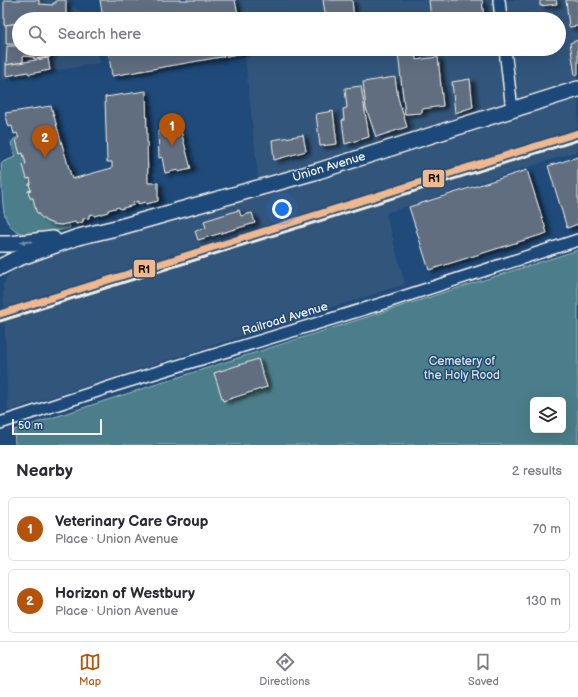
<!DOCTYPE html>
<meta charset="utf-8">
<style>
body{margin:0;font-family:"Balsamiq Sans",sans-serif;background:#f7f7f7;color:#2b2b33}
.controls{position:absolute;right:12px;bottom:12px;display:grid;overflow:hidden;border-radius:6px;box-shadow:0 4px 16px #0002}
.controls button{width:36px;height:36px;display:grid;place-items:center;padding:0;border:0;border-bottom:1px solid #e1e1e2;background:#fff;color:#2b2b33;font:20px sans-serif}
.scale{position:absolute;left:12px;bottom:10px;width:90px;box-sizing:border-box;padding-left:4px;border:2px solid #f4f1e8;border-top:0;font-size:11px;line-height:14px;white-space:nowrap;color:#f4f1e8;-webkit-text-stroke:3px #1f4a7a;paint-order:stroke}
.you{position:absolute;left:282px;top:209px;width:14px;height:14px;margin:-10px;border:3px solid #fff;border-radius:50%;background:#1a73e8;box-shadow:0 0 0 6px #1a73e833}
.badge{display:grid;place-items:center;width:26px;height:26px;border-radius:50%;background:#b45309;color:#fff;font-size:13px;font-weight:700}
.pin{position:absolute;translate:-50% -33px;filter:drop-shadow(0 1px 2px #0008)}
.pin::after{content:'';position:absolute;top:21px;width:14px;height:12px;background:inherit;clip-path:polygon(0 0,100% 0,50% 100%)}
.list{margin:0;padding:0;list-style:none}
h2{display:flex;justify-content:space-between;align-items:center;height:52px;margin:0;padding:0 16px;font-size:17px}
h2 small{font-size:13px;font-weight:400;color:#7c7c81}
.list li{display:grid;grid-template-columns:26px 1fr auto;gap:12px;align-items:center;box-sizing:border-box;height:64px;margin:0 8px 8px;padding:0 8px;border:1px solid #e1e1e2;border-radius:6px}
.list b{display:block;font-size:15px;white-space:nowrap}
.list p{margin:0;font-size:13px;white-space:nowrap;color:#7c7c81}
.list em{font-size:13px;font-style:normal;color:#7c7c81}
.icon{flex:none;width:22px;height:22px;fill:none;stroke:currentColor;stroke-width:2;stroke-linecap:round;stroke-linejoin:round}
.map{position:relative;flex:none;width:578px;height:445px;overflow:hidden}
.search{position:absolute;background:#fff;box-shadow:0 4px 16px #0002;left:12px;right:12px;top:12px;height:44px;display:flex;align-items:center;gap:10px;box-sizing:border-box;padding:0 14px;border-radius:22px;color:#7c7c81;font-size:15px}
.sheet{height:196px;background:#fff}
nav{display:flex;justify-content:space-around;align-items:center;box-sizing:border-box;height:56px;border-top:1px solid #e1e1e2;background:#fff;font-size:11px;color:#7c7c81}
nav a{display:grid;justify-items:center;gap:2px}
nav .on{color:#b45309}
.map>svg:first-child{display:block}
</style>
<div class="map">
<svg width="578" height="445" viewBox="0 0 578 445">
<defs>
<filter id="shadow"><feDropShadow dx="4.5" dy="2.5" stdDeviation="2" flood-color="#0009"/></filter>
</defs>
<rect width="100%" height="100%" fill="#1f4a7a"/>
<filter id="ink" filterUnits="userSpaceOnUse"><feTurbulence type="fractalNoise" baseFrequency=".025" numOctaves="2"/><feDisplacementMap in="SourceGraphic" scale="8" xChannelSelector="R" yChannelSelector="G"/><feConvolveMatrix kernelMatrix="1 2 1 2 8 2 1 2 1" color-interpolation-filters="sRGB"/></filter>
<g filter="url(#ink)">
<!-- built -->
<g fill="#32557c">
<path d="M0,0H70L71,4L89,19H19V49H97L100,63L1,80Z"/>
<path d="M238,0H578V151L386,213L405,284L8,411L3,285L10,272L36,258L177,220L260,195L244,49H559V19H240Z"/>
</g>
<!-- green -->
<g fill="#4b7e8a" stroke="#a0b8b9" fill-rule="evenodd">
<path d="M18,137L19,139L17,140L20,154L23,153L31,183L29,184L31,190L28,191L30,198H33C34,202 35,206 36,210C42,224 56,226 69,223L70,228C59,230 34,236 24,234C18,233 10,227 7,221C1,211 2,177 1,163L15,157L11,143L14,139Z"/>
<path d="M578,250V445H15L14,430L260,351ZM533,400H563V430H533Z"/>
</g>
<!-- building -->
<g fill="#606e80" stroke="#f4f1e8" filter="url(#shadow)">
<path d="M4,0H39V4L53,5V3H56V0H66V19H19V23L4,25Z"/>
<path d="M100,0H235L239,19H103Z"/>
<path d="M323,0H352L354,19H326Z"/>
<path d="M429,0H482L484,18L476,19H431Z"/>
<path d="M540,0H556L557,4L540,6Z"/>
<path d="M566,0H578V26L569,27Z"/>
<path d="M19,23V44H6V25Z"/>
<path d="M578,40V74L575,75L570,43Z"/>
<path d="M7,46H19V49H50V57L34,59V57L23,56V62L6,65Z"/>
<path d="M108,49H244V53L112,76Z"/>
<path d="M415,51L416,60L438,57L443,106L422,109V113L405,114L398,53Z"/>
<path d="M48,58L50,70L29,74L28,72L6,76V65Z"/>
<path d="M395,77L398,98L407,127L376,137L366,108L363,82Z"/>
<path d="M470,79L473,107L455,113L452,82Z"/>
<path d="M361,86L369,137L345,144L342,120H344L343,109L347,108L345,88Z"/>
<path d="M146,91L148,183H158V201L146,204L145,202L138,204V201L133,203L134,205L120,209L119,207L108,210V212L94,216L93,214L89,215V218L83,219V222L76,224L75,222L61,225L53,224L46,221L40,216L36,211L33,198H30L28,191L31,190L29,184L31,183L30,178L27,179L23,165L26,164L23,153L20,154L16,140L19,139L17,133L14,134L12,126L9,127L5,113L51,106L72,179L112,168V162H107L105,97Z"/>
<path d="M333,111L337,144L320,146L316,114Z"/>
<path d="M167,130V135L181,131L191,169L178,172V170L165,173L162,157L159,158L158,131Z"/>
<path d="M303,135L306,151L274,160L272,140Z"/>
<path d="M578,157V224L567,228L548,166Z"/>
<path d="M527,170L547,233L429,270L409,207Z"/>
<path d="M239,210L241,216L252,213L255,223L198,240L195,231L206,228L204,221Z"/>
<path d="M258,359L267,387L223,401L214,373Z"/>
</g>
<g fill="none" stroke-linecap="round" stroke-linejoin="round">
<defs>
<g id="minor">
<path d="M499,0L501,19"/>
<path d="M505,49L512,110"/>
<path d="M0,423L116,385L387,302L578,240"/>
</g>
<g id="secondary">
<path d="M0,244H10L53,239"/>
<path d="M0,267L16,259L78,237L120,227L318,171L578,89"/>
</g>
</defs>
<!-- minor casing -->
<use href="#minor" stroke="#f4f1e8" stroke-width="14"/>
<!-- secondary casing -->
<use href="#secondary" stroke="#f4f1e8" stroke-width="18"/>
<!-- minor -->
<use href="#minor" stroke="#1f4a7a" stroke-width="11"/>
<!-- secondary -->
<use href="#secondary" stroke="#1f4a7a" stroke-width="15"/>
<!-- rail -->
<path stroke="#f4f1e8" stroke-width="3" d="M0,321L578,140"/>
<defs>
<path id="rail-1" d="M0,314L578,133"/>
</defs>
<!-- rail-1 casing -->
<use href="#rail-1" stroke="#1f4a7a" stroke-width="10"/>
<!-- rail-1 -->
<use href="#rail-1" stroke="#f1b78d" stroke-width="7"/>
</g>
<!-- one-way arrows -->
<defs><path id="oneway-solid" d="M-6-.8H1V-3.2L6.5 0L1 3.2V.8H-6Z"/></defs>
<use fill="#748da6" href="#oneway-solid" transform="translate(26 242) rotate(174)"/>
</g>
<g text-anchor="middle" dominant-baseline="central" stroke-width="3" stroke-linejoin="round" paint-order="stroke">
<!-- street labels -->
<g font-size="12" fill="#f4f1e8" stroke="#1f4a7a">
<text transform="translate(329 167) rotate(-17)">Union Avenue</text>
<text transform="translate(285 319) rotate(-17)">Railroad Avenue</text>
</g>
<!-- park labels -->
<g font-size="12" fill="#dbe0da" stroke="#1f4a7a">
<text x="462" y="361">Cemetery of<tspan x="462" dy="14">the Holy Rood</tspan></text>
</g>
</g>
<g stroke="#1f4a7a" stroke-width="1.5">
<rect x="422" y="169" width="23" height="19" rx="4" fill="#f1b78d"/>
<rect x="133" y="259" width="23" height="19" rx="4" fill="#f1b78d"/>
</g>
<g font-size="11" text-anchor="middle" font-weight="bold" fill="#111">
<text x="434" y="182">R1</text>
<text x="144" y="273">R1</text>
</g>
</svg>
<div class="controls">
<button><svg class="icon" aria-label="layers" viewBox="0 0 24 24"><path d="M12 4l9 5-9 5-9-5zM3 14l9 5 9-5"/></svg></button>
</div>
<div class="scale">50 m</div>
<div class="you"></div>
<div class="pin badge" style="left:172px;top:146px">1</div>
<div class="pin badge" style="left:45px;top:158px">2</div>
<div class="search"><svg class="icon" aria-label="search" viewBox="0 0 24 24"><circle cx="10" cy="10" r="6"/><path d="M15 15l6 6"/></svg>Search here</div>
</div>
<section class="sheet">
<h2>Nearby<small>2 results</small></h2>
<ul class="list">
<li><span class="badge">1</span><div><b>Veterinary Care Group</b><p>Place · Union Avenue</p></div><em>70 m</em></li>
<li><span class="badge">2</span><div><b>Horizon of Westbury</b><p>Place · Union Avenue</p></div><em>130 m</em></li>
</ul>
</section>
<nav>
<a class="on"><svg class="icon" aria-label="map" viewBox="0 0 24 24"><path d="M3 6l6-2 6 2 6-2v14l-6 2-6-2-6 2zM9 4v14M15 6v14"/></svg>Map</a>
<a><svg class="icon" aria-label="directions" viewBox="0 0 24 24"><path d="M12 3l9 9-9 9-9-9zM9 14v-3h6M13 9l2 2-2 2"/></svg>Directions</a>
<a><svg class="icon" aria-label="saved" viewBox="0 0 24 24"><path d="M7 4h10v16l-5-4-5 4z"/></svg>Saved</a>
</nav>
